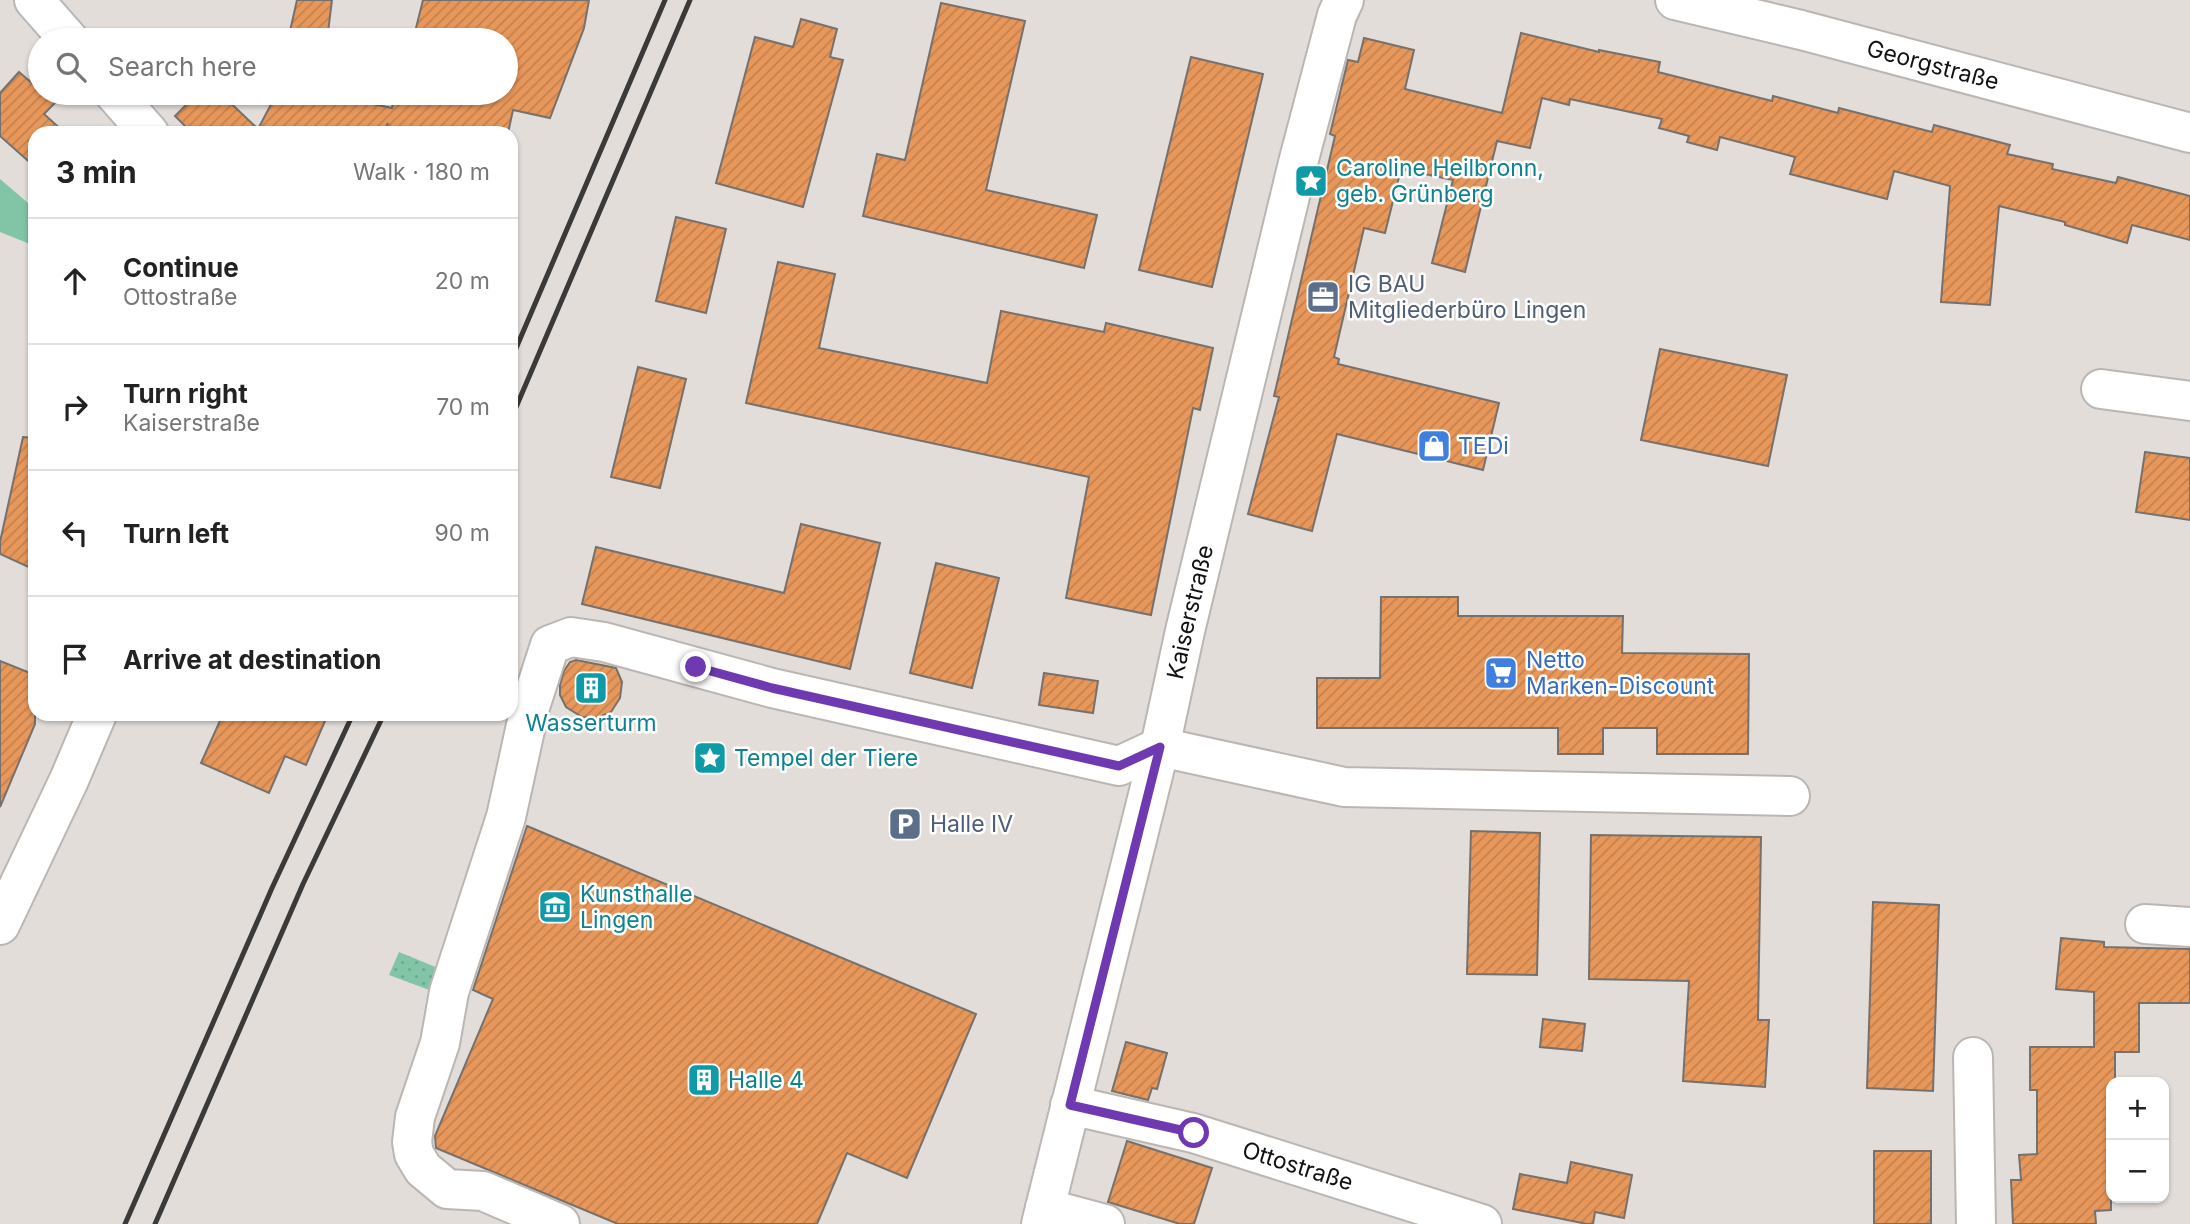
<!DOCTYPE html>
<meta charset="utf-8">
<style>
body{margin:0;font-family:Inter,sans-serif;background:#f6f6f6;color:#222}
.controls{position:absolute;right:21px;bottom:21px;display:grid;overflow:hidden;border-radius:14px;box-shadow:0 2px 5px #0004}
.controls button{width:63px;height:63px;display:grid;place-items:center;padding:0;border:0;border-bottom:2px solid #e0e0e0;background:#fff;color:#222;font:35px sans-serif}
.stop{position:absolute;width:21px;height:21px;margin:-16px;border:5px solid #6f3ab1;border-radius:50%;background:#fff}
.stop.end{background:#6f3ab1;border-color:#fff;box-shadow:0 2px 7px #0008}
.list{margin:0;padding:0;list-style:none}
h2{display:flex;justify-content:space-between;align-items:center;height:91px;margin:0;padding:0 28px;font-size:30px}
h2 small{font-size:23px;font-weight:400;color:#767676}
.list li{display:grid;grid-template-columns:46px 1fr auto;gap:21px;align-items:center;box-sizing:border-box;height:126px;padding:0 28px;border-top:2px solid #e0e0e0}
.list b{display:block;font-size:26px;white-space:nowrap}
.list p{margin:0;font-size:23px;white-space:nowrap;color:#767676}
.list em{font-size:23px;font-style:normal;color:#767676}
.icon{flex:none;width:38px;height:38px;fill:none;stroke:currentColor;stroke-width:2;stroke-linecap:round;stroke-linejoin:round}
.map{position:relative;flex:none;width:2190px;height:1224px;overflow:hidden}
.search{position:absolute;background:#fff;box-shadow:0 2px 5px #0004;left:28px;top:28px;width:490px;height:77px;display:flex;align-items:center;gap:18px;box-sizing:border-box;padding:0 24px;border-radius:38px;color:#767676;font-size:26px}
.panel{position:absolute;background:#fff;box-shadow:0 2px 5px #0004;left:28px;top:126px;width:490px;height:595px;border-radius:21px}
.map>svg:first-child{display:block}
</style>
<div class="map">
<svg width="2190" height="1224" viewBox="0 0 2190 1224">
<defs>
<pattern id="grass-dots" width="8" height="8" patternUnits="userSpaceOnUse" patternTransform="scale(1.75)"><rect width="8" height="8" fill="#82c5a6"/><path d="M2 2h.1M6 6h.1" fill="none" stroke="#6fa88e" stroke-width="1.8" stroke-linecap="round"/></pattern>
<pattern id="building-hatch" width="6" height="6" patternUnits="userSpaceOnUse" patternTransform="scale(1.75)"><rect width="6" height="6" fill="#e7975a"/><path d="M-1 1l2-2M0 6l6-6M5 7l2-2" fill="none" stroke="#c5814d"/></pattern>
</defs>
<rect width="100%" height="100%" fill="#e3ddd9"/>
<!-- grass -->
<path fill="url(#grass-dots)" d="M399,952L438,968L432,991L389,975Z"/>
<!-- green -->
<path fill="#82c5a6" d="M0,179L35,209V246L0,232Z"/>
<!-- building -->
<g fill="url(#building-hatch)" stroke="#76716d" stroke-width="2">
<path d="M297,0H332L327,40H288Z"/>
<path d="M423,0H589L584,28L550,118L513,110L508,133H422L387,126L388,123L383,133H192L175,116L198,93H220L258,129L277,93H320L392,108L395,93H506V40H413Z"/>
<path d="M941,3L1025,21L986,190L1097,215L1084,268L863,216L877,154L905,160Z"/>
<path d="M801,19L837,29L830,57L843,60L803,207L716,183L755,37L793,47Z"/>
<path d="M1521,33L1599,52V50L1660,62L1658,72L1772,101L1773,96L1838,113L1839,108L1932,132L1934,125L2010,145L2007,154L2053,164L2052,169L2116,183L2118,177L2190,196V240L2132,225L2127,243L2065,225V222L1999,206L1990,305L1941,302L1950,186L1894,171L1887,199L1790,174L1795,157L1720,137L1717,150L1687,142L1689,136L1659,128L1662,119L1570,99L1569,105L1542,98L1530,148L1497,141L1465,272L1432,263L1453,180L1401,169L1385,233L1364,228L1334,357L1339,359L1338,364L1499,403L1483,470L1337,434L1312,531L1248,514L1279,397L1274,396L1335,136L1330,134L1348,60L1358,62L1364,38L1414,50L1405,89L1502,113Z"/>
<path d="M1191,57L1263,74L1212,287L1139,270Z"/>
<path d="M19,72L40,90V93L55,103L44,114L65,133H35V167L0,136V93Z"/>
<path d="M676,217L726,229L706,313L656,301Z"/>
<path d="M778,262L835,274L819,348L987,383L1001,311L1104,332L1106,323L1213,348L1200,410L1193,408L1151,615L1066,598L1089,477L746,403Z"/>
<path d="M1660,349L1787,375L1768,466L1641,440Z"/>
<path d="M638,367L686,379L660,488L611,477Z"/>
<path d="M23,437L35,438V570L0,554V542Z"/>
<path d="M2145,452L2190,458V520L2136,512Z"/>
<path d="M801,524L880,543L850,669L582,604L596,547L784,593Z"/>
<path d="M936,563L999,578L972,688L910,673Z"/>
<path d="M1381,597H1458V616H1623L1622,653L1749,654L1748,754H1657V728H1603V754H1558V728H1317V678H1380Z"/>
<path d="M576,660L616,668L622,682L620,698L611,712L597,718L582,717L566,707L560,695V685L564,671L570,662Z"/>
<path d="M0,661L35,675V724L0,807Z"/>
<path d="M1044,673L1098,681L1093,713L1039,705Z"/>
<path d="M223,714H328L306,765L285,756L269,793L201,763Z"/>
<path d="M527,826L976,1014L907,1178L847,1153L817,1224H618L436,1148L435,1136L493,999L473,990Z"/>
<path d="M1471,831L1540,833L1537,975L1467,974Z"/>
<path d="M1591,835L1761,837L1758,1020H1769L1765,1087L1683,1081L1689,981L1589,979Z"/>
<path d="M1873,902L1939,905L1933,1091L1867,1088Z"/>
<path d="M2061,938L2104,942V947L2190,949V1003H2139V1052H2115V1082H2111V1210L2095,1211L2096,1224H2013L2011,1180H2021L2019,1155L2037,1154V1090H2030V1047H2094V992L2056,989Z"/>
<path d="M1543,1019L1585,1024L1582,1051L1540,1047Z"/>
<path d="M1126,1042L1167,1053L1157,1089L1152,1088L1148,1100L1112,1091Z"/>
<path d="M1127,1141L1212,1168L1194,1224H1180L1108,1202Z"/>
<rect x="1874" y="1151" width="57" height="73"/>
<path d="M1571,1162L1632,1175L1624,1218L1595,1212L1593,1224H1587L1513,1209L1520,1174L1567,1183Z"/>
</g>
<g fill="none" stroke-linecap="round" stroke-linejoin="round">
<defs>
<g id="minor">
<path d="M34,0L69,40"/>
<path d="M114,93L149,133"/>
<path d="M2101,389L2190,401"/>
<path d="M2145,924L2190,927"/>
<path d="M0,925L69,780L97,714"/>
<path d="M1973,1057L1976,1224"/>
<path id="s1" d="M1070,1105L1193,1133L1482,1224"/>
<path d="M1045,1208L1105,1224"/>
<path d="M560,1224L483,1191L447,1189L423,1169L414,1154L412,1142L415,1117L440,1043L449,992L506,817L530,707L550,645L571,637L604,642L772,688L1119,766L1160,747L1344,787L1790,796"/>
</g>
<g id="major">
<path id="s2" d="M1675,0L1801,30L2190,133"/>
<path id="s3" d="M1041,1224L1160,747L1185,631L1298,163L1337,15L1344,0"/>
</g>
</defs>
<!-- minor casing -->
<use href="#minor" stroke="#bcb6b2" stroke-width="42"/>
<!-- major casing -->
<use href="#major" stroke="#bcb6b2" stroke-width="42"/>
<!-- minor -->
<use href="#minor" stroke="#fff" stroke-width="38"/>
<!-- major -->
<use href="#major" stroke="#fff" stroke-width="38"/>
<!-- rail -->
<g stroke="#3c3a38" stroke-width="5">
<path d="M511,360L665,0"/>
<path d="M511,419L690,0"/>
<path d="M125,1224L272,888L353,714"/>
<path d="M155,1224L303,884L384,714"/>
</g>
</g>
<g fill="none" stroke-linecap="round" stroke-linejoin="round">
<!-- route -->
<path stroke="#6f3ab1" stroke-width="9" d="M696,667L772,688L1119,766L1160,747L1070,1105L1194,1133"/>
</g>
<!-- icons -->
<defs>
<symbol id="sight-square" viewBox="-11 -11 22 22"><rect x="-9" y="-9" width="18" height="18" rx="4" fill="#0f9aa8" stroke="#fff"/><path d="M0-6L1.8-2.2L6-1.7L2.9 1.2L3.7 5.4L0 3.3L-3.7 5.4L-2.9 1.2L-6-1.7L-1.8-2.2Z" fill="#fff"/></symbol>
<symbol id="office-square" viewBox="-11 -11 22 22"><rect x="-9" y="-9" width="18" height="18" rx="4" fill="#5c6f8a" stroke="#fff"/><path d="M-6-3h4V-5.5h4V-3h4V5H-6ZM-1-4.5V-3h2v-1.5ZM-6 0V1H6V0Z" fill="#fff"/></symbol>
<symbol id="shop-square" viewBox="-11 -11 22 22"><rect x="-9" y="-9" width="18" height="18" rx="4" fill="#3f7fe0" stroke="#fff"/><path d="M-5-2.5h2.3a2.7 3.5 0 0 1 5.4 0H5L5.5 6h-11ZM-1.5-2.5h3a1.5 2.3 0 0 0-3 0Z" fill="#fff"/></symbol>
<symbol id="supermarket-square" viewBox="-11 -11 22 22"><rect x="-9" y="-9" width="18" height="18" rx="4" fill="#3f7fe0" stroke="#fff"/><path d="M-6-5.5h2.5l.6 2H6L4.5 2H-2.5L-4.4-4H-6ZM-1.5 3.2a1.3 1.3 0 1 0 .1 0ZM3 3.2a1.3 1.3 0 1 0 .1 0Z" fill="#fff"/></symbol>
<symbol id="building-square" viewBox="-11 -11 22 22"><rect x="-9" y="-9" width="18" height="18" rx="4" fill="#0f9aa8" stroke="#fff"/><path d="M-4-6H4V6H1V3H-1V6H-4ZM-2.5-4.3h1.7v1.8h-1.7ZM.8-4.3h1.7v1.8H.8ZM-2.5-1h1.7V.8h-1.7ZM.8-1h1.7V.8H.8Z" fill="#fff"/></symbol>
<symbol id="parking-square" viewBox="-11 -11 22 22"><rect x="-9" y="-9" width="18" height="18" rx="4" fill="#5c6f8a" stroke="#fff"/><path d="M-3.5-5.5H1a3.5 3.5 0 0 1 0 7H-1V5.5H-3.5ZM-1-3.4V-.6H.8a1.4 1.4 0 0 0 0-2.8Z" fill="#fff"/></symbol>
<symbol id="museum-square" viewBox="-11 -11 22 22"><rect x="-9" y="-9" width="18" height="18" rx="4" fill="#0f9aa8" stroke="#fff"/><path d="M0-6L6-3V-2H-6V-3ZM-5-1h2V3h-2ZM-1-1h2V3h-2ZM3-1h2V3H3ZM-6 4H6V6H-6Z" fill="#fff"/></symbol>
</defs>
<g fill-rule="evenodd">
<use href="#sight-square" x="1292" y="162" width="38" height="38"/>
<use href="#office-square" x="1304" y="278" width="38" height="38"/>
<use href="#shop-square" x="1415" y="427" width="38" height="38"/>
<use href="#supermarket-square" x="1482" y="654" width="38" height="38"/>
<use href="#building-square" x="572" y="669" width="38" height="38"/>
<use href="#sight-square" x="691" y="739" width="38" height="38"/>
<use href="#parking-square" x="886" y="805" width="38" height="38"/>
<use href="#museum-square" x="536" y="888" width="38" height="38"/>
<use href="#building-square" x="685" y="1061" width="38" height="38"/>
</g>
<g text-anchor="middle" dominant-baseline="central" stroke-width="5" stroke-linejoin="round" paint-order="stroke">
<!-- street labels -->
<g font-size="23" fill="#131110" stroke="#fff">
<text stroke="none"><textPath href="#s2" startOffset="266">Georgstraße</textPath></text>
<text stroke="none"><textPath href="#s3" startOffset="630">Kaiserstraße</textPath></text>
<text stroke="none"><textPath href="#s1" startOffset="236">Ottostraße</textPath></text>
</g>
<!-- culture labels -->
<g font-size="23" fill="#0d838f" stroke="#fff" text-anchor="start">
<text x="1336" y="168">Caroline Heilbronn,<tspan x="1336" dy="26">geb. Grünberg</tspan></text>
<text x="591" y="723" text-anchor="middle">Wasserturm</text>
<text x="734" y="758">Tempel der Tiere</text>
<text x="580" y="894">Kunsthalle<tspan x="580" dy="26">Lingen</tspan></text>
<text x="728" y="1080">Halle 4</text>
</g>
<!-- service labels -->
<g font-size="23" fill="#4e5e75" stroke="#fff" text-anchor="start">
<text x="1348" y="284">IG BAU<tspan x="1348" dy="26">Mitgliederbüro Lingen</tspan></text>
<text x="930" y="824">Halle IV</text>
</g>
<!-- shop labels -->
<g font-size="23" fill="#366cbe" stroke="#fff" text-anchor="start">
<text x="1458" y="446">TEDi</text>
<text x="1526" y="660">Netto<tspan x="1526" dy="26">Marken-Discount</tspan></text>
</g>
</g>
</svg>
<div class="controls">
<button>+</button>
<button>−</button>
</div>
<div class="stop" style="left:1194px;top:1133px"></div>
<div class="stop end" style="left:696px;top:667px"></div>
<div class="search"><svg class="icon" aria-label="search" viewBox="0 0 24 24"><circle cx="10" cy="10" r="6"/><path d="M15 15l6 6"/></svg>Search here</div>
<section class="panel">
<h2>3 min<small>Walk · 180 m</small></h2>
<ul class="list">
<li><svg class="icon" aria-label="ahead" viewBox="0 0 24 24"><path d="M12 20V5M6 11l6-6 6 6"/></svg><div><b>Continue</b><p>Ottostraße</p></div><em>20 m</em></li>
<li><svg class="icon" aria-label="right" viewBox="0 0 24 24"><path d="M7 20v-9h11M14 6l5 5-5 5"/></svg><div><b>Turn right</b><p>Kaiserstraße</p></div><em>70 m</em></li>
<li><svg class="icon" aria-label="left" viewBox="0 0 24 24"><path d="M17 20v-9H6M10 6l-5 5 5 5"/></svg><div><b>Turn left</b></div><em>90 m</em></li>
<li><svg class="icon" aria-label="arrive" viewBox="0 0 24 24"><path d="M6 21V4h12l-3 4 3 4H6"/></svg><div><b>Arrive at destination</b></div></li>
</ul>
</section>
</div>
